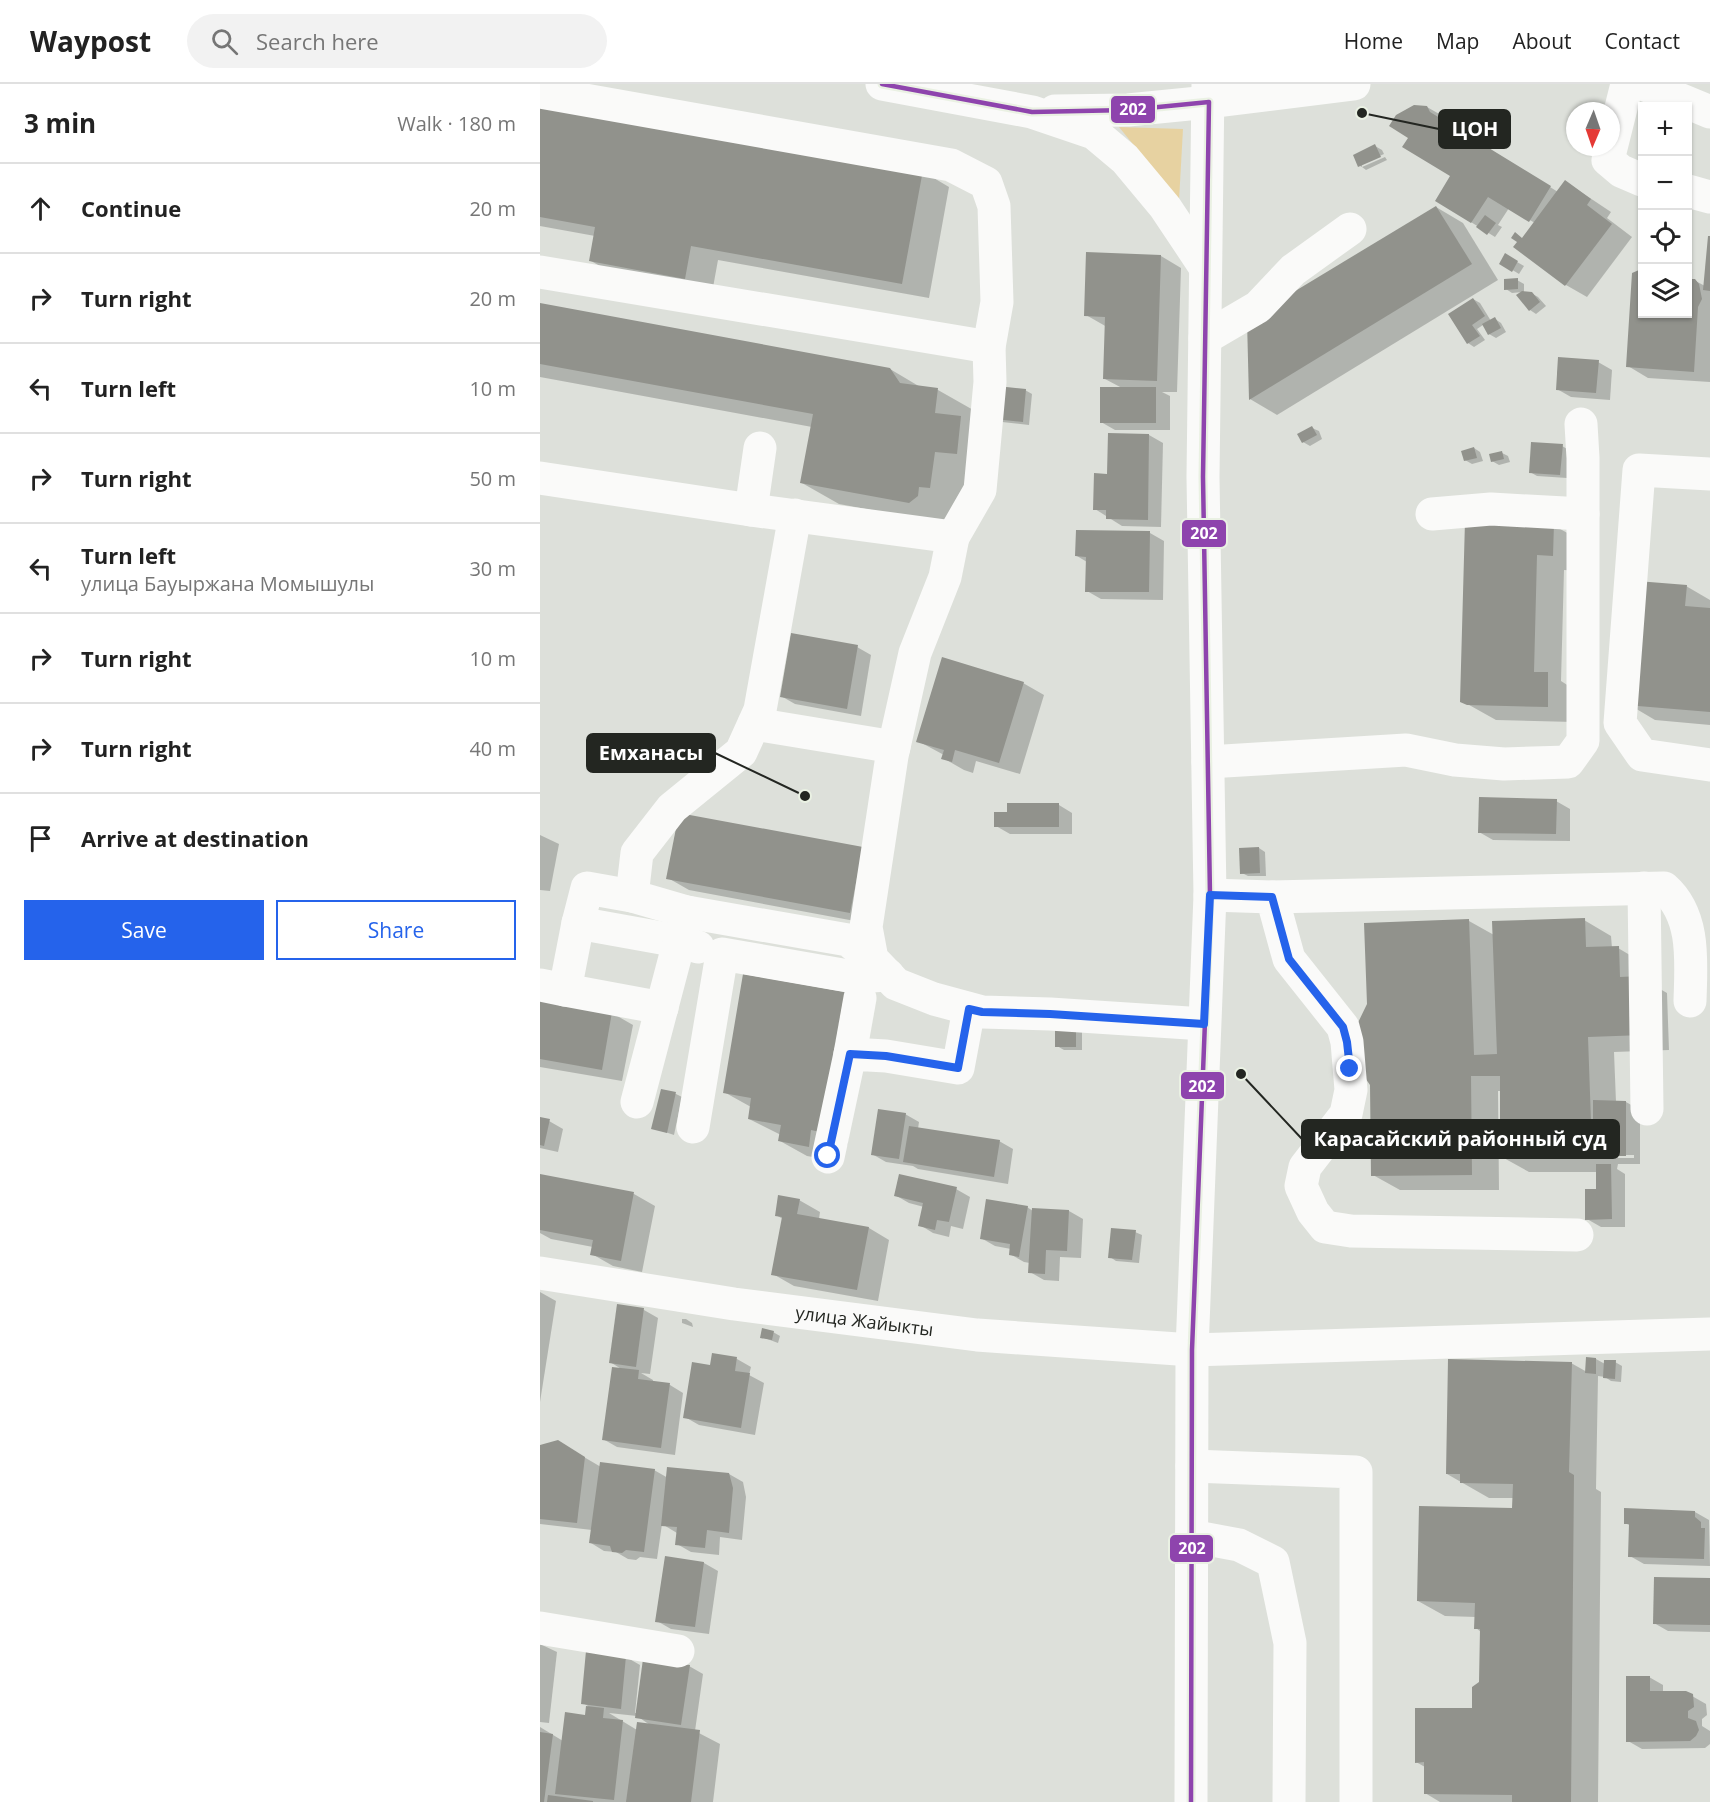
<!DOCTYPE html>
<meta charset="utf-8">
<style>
body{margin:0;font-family:"Open Sans",sans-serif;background:#f2f2f2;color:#222}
.controls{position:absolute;right:18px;top:18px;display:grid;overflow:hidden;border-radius:0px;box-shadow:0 2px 4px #0004}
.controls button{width:54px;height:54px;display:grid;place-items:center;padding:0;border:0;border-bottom:2px solid #e0e0e0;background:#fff;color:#222;font:30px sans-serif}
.compass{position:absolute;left:1026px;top:18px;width:54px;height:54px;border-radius:50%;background:#fff;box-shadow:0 2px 4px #0004;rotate:182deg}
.stop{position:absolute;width:18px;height:18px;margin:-14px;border:4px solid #2563eb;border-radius:50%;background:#fff}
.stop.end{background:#2563eb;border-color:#fff;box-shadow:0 2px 6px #0008}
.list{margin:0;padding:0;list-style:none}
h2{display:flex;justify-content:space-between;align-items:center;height:78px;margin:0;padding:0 24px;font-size:26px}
h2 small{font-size:20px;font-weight:400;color:#767676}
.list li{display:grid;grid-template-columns:39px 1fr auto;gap:18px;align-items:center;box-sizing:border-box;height:90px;padding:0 24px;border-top:2px solid #e0e0e0}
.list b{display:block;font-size:22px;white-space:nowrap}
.list p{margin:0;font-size:20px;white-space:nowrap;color:#767676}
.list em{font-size:20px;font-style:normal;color:#767676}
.actions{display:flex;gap:12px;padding:18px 24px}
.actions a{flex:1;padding:14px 0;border:2px solid #2563eb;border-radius:0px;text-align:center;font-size:21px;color:#2563eb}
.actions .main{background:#2563eb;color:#fff}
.icon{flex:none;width:33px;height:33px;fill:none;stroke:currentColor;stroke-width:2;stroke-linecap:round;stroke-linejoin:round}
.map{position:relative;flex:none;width:1170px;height:1718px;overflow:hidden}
header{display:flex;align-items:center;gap:36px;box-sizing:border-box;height:84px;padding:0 30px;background:#fff;border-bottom:2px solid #e0e0e0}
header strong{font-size:28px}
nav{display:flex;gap:33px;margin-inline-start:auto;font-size:21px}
.search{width:420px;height:54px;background:#f2f2f2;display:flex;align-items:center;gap:15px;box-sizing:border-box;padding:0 21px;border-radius:33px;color:#767676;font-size:22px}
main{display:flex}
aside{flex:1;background:#fff}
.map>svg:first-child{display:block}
</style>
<header>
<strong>Waypost</strong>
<div class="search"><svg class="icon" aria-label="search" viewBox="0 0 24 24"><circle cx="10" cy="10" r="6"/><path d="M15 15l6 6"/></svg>Search here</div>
<nav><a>Home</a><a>Map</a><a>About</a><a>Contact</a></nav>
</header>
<main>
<aside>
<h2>3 min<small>Walk · 180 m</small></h2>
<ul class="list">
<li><svg class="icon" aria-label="ahead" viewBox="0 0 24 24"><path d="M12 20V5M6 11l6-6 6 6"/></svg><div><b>Continue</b></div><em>20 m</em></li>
<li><svg class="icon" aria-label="right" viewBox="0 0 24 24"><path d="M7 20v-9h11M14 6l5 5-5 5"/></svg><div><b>Turn right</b></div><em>20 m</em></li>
<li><svg class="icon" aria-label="left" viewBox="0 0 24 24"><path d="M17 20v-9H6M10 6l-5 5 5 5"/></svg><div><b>Turn left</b></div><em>10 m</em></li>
<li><svg class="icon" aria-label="right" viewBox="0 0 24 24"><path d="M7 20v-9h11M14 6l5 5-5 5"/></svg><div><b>Turn right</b></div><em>50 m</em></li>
<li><svg class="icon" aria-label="left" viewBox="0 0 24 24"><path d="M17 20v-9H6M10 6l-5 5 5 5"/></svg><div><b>Turn left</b><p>улица Бауыржана Момышулы</p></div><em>30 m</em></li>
<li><svg class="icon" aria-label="right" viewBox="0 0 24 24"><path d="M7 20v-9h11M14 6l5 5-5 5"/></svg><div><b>Turn right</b></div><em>10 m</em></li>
<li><svg class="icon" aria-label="right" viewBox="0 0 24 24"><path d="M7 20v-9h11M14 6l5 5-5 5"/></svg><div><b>Turn right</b></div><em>40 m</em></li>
<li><svg class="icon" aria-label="arrive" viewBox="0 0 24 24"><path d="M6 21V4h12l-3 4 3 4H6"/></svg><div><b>Arrive at destination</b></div></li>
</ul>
<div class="actions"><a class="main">Save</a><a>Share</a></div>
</aside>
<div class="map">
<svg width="1170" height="1718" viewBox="0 0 1170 1718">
<rect width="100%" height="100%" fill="#dde0da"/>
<!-- green -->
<path fill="#e7d2a1" d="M579,43L643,45L639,117Z"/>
<!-- shadow -->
<g fill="#0003" fill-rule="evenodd">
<path d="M0,18L382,87L409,103L389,214L178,176L172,209L78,192L51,177L55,152L0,142Z"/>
<path d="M887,23L908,35L911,41L1018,108L1026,98L1071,128L1067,134L1092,153L1047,213L1026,201L975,163L995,139L969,124L958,141L962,143L955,153L897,117L912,91Z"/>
<path d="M835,62L842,66L844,70L822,80V83L820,82Z"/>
<path d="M845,73L847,76L826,86L822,83Z"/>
<path d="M896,123L923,139L958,196L737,331L710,315L708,237Z"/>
<path d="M1170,151V298L1108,294L1088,282L1099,188H1102V230H1148V193L1165,202Z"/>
<path d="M965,171L984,182L979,190L961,179Z"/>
<path d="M621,172L641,184L637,308H622L630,312V346H575L561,338L582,304L565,295L567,243L546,231Z"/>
<path d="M977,196L984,200V209H991L998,213L1006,222L996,230L990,226L983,208L972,209L966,205Z"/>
<path d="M933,215L940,219L951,237L955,235L961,239L966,248L956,254L949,250L943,241L937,245L945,256L934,263L928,259Z"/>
<path d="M0,221L350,285L382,304L398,306L435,327L458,355L407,440L299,420L262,399L272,343L0,293Z"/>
<path d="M1058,278L1072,286L1070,316L1031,313L1017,305Z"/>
<path d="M458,304L485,306L492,310L489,341L462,338Z"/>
<path d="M772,344L779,347L782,355L770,362L763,358Z"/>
<path d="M609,351L623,359L621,443L582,442L555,425L568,391Z"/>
<path d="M1022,362L1029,366L1027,394L997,392L990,388Z"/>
<path d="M934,364L940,368L943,377L932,380L925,376Z"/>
<path d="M962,369L968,372L970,378L959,381L952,377Z"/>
<path d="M926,439L1013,441L1040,456V487L1024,486L1021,597L1035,606L1034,638L956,636L922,617Z"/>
<path d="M610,449L624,457L623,516L561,515L547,507V478L537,472Z"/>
<path d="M1146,502L1170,516V641L1115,636L1088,620Z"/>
<path d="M317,563L331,571L321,632L255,620L241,612Z"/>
<path d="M483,599L504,611L480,690L436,677L433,689L424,686L403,674L404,671L378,657Z"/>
<path d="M1016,717L1030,725V757L953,756L939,748Z"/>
<path d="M519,721L532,729V750H470L456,742L468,729Z"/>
<path d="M0,751L19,760L10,807L0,806Z"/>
<path d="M719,764L725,768L726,792H708L702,789Z"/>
<path d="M322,765L331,840L149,806L128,794Z"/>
<path d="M1044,836L1071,852L1072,864H1078L1105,880L1106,897L1127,909L1129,966L1074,968L1076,1018H1086L1100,1026V1080H1078L1077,1085L1085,1090V1143H1061L1047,1135L1057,1106V1088H989L962,1073L961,1007H958L959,1106H860L833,1091L929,837L954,851ZM1078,1071H1094V1074H1078Z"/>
<path d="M0,917L72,929L93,941L82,997L0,983Z"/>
<path d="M331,925L307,1062L298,1061L296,1077L267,1072L240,1057L241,1051L209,1035L211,1023L184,1008Z"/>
<path d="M517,943L542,947V966H524L517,962Z"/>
<path d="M122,1007L136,1010L142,1013L134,1051L113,1044Z"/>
<path d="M365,1030L379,1038L378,1045L459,1057L473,1065L468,1100L378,1085L373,1082L346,1078L332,1070Z"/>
<path d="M0,1035L9,1037L23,1045L18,1068L0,1064Z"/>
<path d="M0,1092L94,1110L115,1122L102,1188L73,1182L52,1170L53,1163L11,1155L0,1149Z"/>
<path d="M416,1105L430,1113L423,1145L411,1142L409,1153L393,1149L380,1141L384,1123L369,1119L355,1111Z"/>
<path d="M259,1116L280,1128L279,1135L329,1144L349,1156L338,1217L254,1202L233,1190L243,1135L236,1131Z"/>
<path d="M487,1123L493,1127L494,1125L529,1127L543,1135L541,1174L520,1173L519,1197L504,1196L490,1188V1179L484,1178L470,1170L471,1165L455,1162L441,1154Z"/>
<path d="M595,1148L602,1151L599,1179L576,1177L570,1173Z"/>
<path d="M0,1208L16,1217L0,1318Z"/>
<path d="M78,1222L104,1226L118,1234L110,1290L101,1289L113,1296V1298L130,1301L143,1309L135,1371L77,1363L63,1355L83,1286L70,1278Z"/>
<path d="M142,1235H146L152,1239L153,1243L142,1239Z"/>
<path d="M233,1248L240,1252L238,1259L222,1253Z"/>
<path d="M174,1271L197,1275L211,1283L209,1291L224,1299L215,1351L159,1341L145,1333L172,1283Z"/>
<path d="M1056,1275L1065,1280L1075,1278L1082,1282L1081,1298L1071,1297L1065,1293L1058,1292L1056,1405L1061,1408L1058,1718H900L885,1709V1683L876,1678L933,1626L940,1598L941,1548L936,1544V1533L905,1532L878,1517L973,1426L974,1414H949L907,1390L1031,1279L1047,1288Z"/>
<path d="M0,1363L32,1366L61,1383L114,1386L128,1394L189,1390L203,1398L206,1413L202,1456L180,1453L179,1471L151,1468L137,1460V1449L122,1440L117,1475L100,1473L96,1476L88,1475L76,1468L64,1467L51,1459L52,1446L0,1440Z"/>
<path d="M1155,1428L1169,1436L1170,1482L1104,1480L1090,1472L1091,1442L1085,1439Z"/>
<path d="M126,1474L164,1479L178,1487L169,1550L131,1545L117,1537Z"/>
<path d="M1170,1495V1548L1128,1547L1114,1539Z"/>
<path d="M0,1560L17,1568L9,1639L0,1638Z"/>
<path d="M86,1573L100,1581L95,1629H97L149,1582L163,1590L155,1647L180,1660L173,1718H0V1643L23,1657L47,1633L48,1622L43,1619ZM69,1629L97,1632L110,1641L97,1646Z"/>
<path d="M1109,1593L1123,1601V1609L1152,1612L1166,1620L1167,1631L1162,1635V1642L1170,1647V1660L1165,1664L1102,1665L1088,1657Z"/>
</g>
<!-- building -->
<g fill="#91928c">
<path d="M0,17L383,86L362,200L151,162L145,195L49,177L55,143L0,133Z"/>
<path d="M874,21L887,22L890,28L1011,102L989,138L948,113L931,139L895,117L910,92L862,63L868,54L849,42L856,31Z"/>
<path d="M835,60L841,73L818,83L813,71Z"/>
<path d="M1025,96L1051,115L1047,121L1072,140L1025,202L973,163L977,158L971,154L975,148L982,154Z"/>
<path d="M896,122L932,180L709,316L707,236Z"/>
<path d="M945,131L956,139L947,151L936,143Z"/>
<path d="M1168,152H1170V207L1163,206Z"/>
<path d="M546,168L621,171L617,297L563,295L565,233L544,232Z"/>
<path d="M965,169L978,177L972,188L959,180Z"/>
<path d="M1099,186H1102V230H1148V195H1155L1159,200L1162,215L1158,223L1154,288L1086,283L1092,189Z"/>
<path d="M978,194V205L964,206V195Z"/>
<path d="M982,207L992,208L1000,218L989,227L976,211Z"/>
<path d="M933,214L945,232L932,241L940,252L927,260L908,230Z"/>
<path d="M0,219L350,284L360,299L398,304L395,329L421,332L417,370L395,368L390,404L379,403L378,412L369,419L260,399L273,330L0,280Z"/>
<path d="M955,233L961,244L948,251L942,240Z"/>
<path d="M1018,273L1059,276L1056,309L1016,306Z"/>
<path d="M457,302L486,305L483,338L454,335Z"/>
<rect x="560" y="303" width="56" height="36"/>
<path d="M772,342L777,351L762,359L757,350Z"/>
<path d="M568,349L609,350L608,436L566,435V426H553L554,389L567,390Z"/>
<path d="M991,358L1023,360L1020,391L989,389Z"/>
<path d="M934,363L937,374L924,377L921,367Z"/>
<path d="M962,367L964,375L951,378L949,370Z"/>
<path d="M925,437L1014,439L1013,472L997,471L994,588H1008V623L927,621L920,618Z"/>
<path d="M536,446L610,447L609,508H545L546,473L535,472Z"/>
<path d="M1097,497L1147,501L1145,522L1170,524V628L1086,621Z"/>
<path d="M251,549L318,561L307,625L240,613Z"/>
<path d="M402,573L484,598L459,679L415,666L412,678L401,675L404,666L376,658Z"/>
<path d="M939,713L1017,715L1016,750L938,749Z"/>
<path d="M467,719H519V743H454V728H467Z"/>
<path d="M139,729L323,763L310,829L126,795Z"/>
<path d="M719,763L720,789L700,790L699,764Z"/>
<path d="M1045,834L1046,863L1079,862L1080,893L1101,892L1103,951L1048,953L1052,1066L1049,1073H960V992H931L932,1091L831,1092L830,1001L819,985L813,949L827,920L824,839L929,835L934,971L957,970L952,837Z"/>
<path d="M203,890L305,908L280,1048L271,1046L269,1063L238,1057L241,1041L208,1035L211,1014L183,1009Z"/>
<path d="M0,915L72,928L62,986L0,975Z"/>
<rect x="515" y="942" width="21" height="21"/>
<path d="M121,1005L136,1008L127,1049L111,1045Z"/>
<path d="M1053,1016L1086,1017V1072H1053Z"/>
<path d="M338,1025L366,1029L359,1075L331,1071Z"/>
<path d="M0,1033L10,1035L4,1062L0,1061Z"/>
<path d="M369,1042L460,1056L454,1093L363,1078Z"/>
<path d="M1056,1080H1071L1072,1135L1045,1136V1105H1056Z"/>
<path d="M0,1090L94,1108L81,1177L50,1171L53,1156L0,1146Z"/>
<path d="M359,1090L417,1103L409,1138L397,1136L395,1146L378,1142L383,1119L354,1112Z"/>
<path d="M238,1111L260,1115L257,1130L329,1143L317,1206L231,1191L242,1133L235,1132Z"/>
<path d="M446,1115L488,1122L479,1173L469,1171L470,1160L440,1155Z"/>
<path d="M492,1124L529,1126L527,1167L506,1166L505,1190L488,1189Z"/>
<path d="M571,1144L596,1146L592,1176L568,1174Z"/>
<path d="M77,1220L104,1224L96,1283L69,1279Z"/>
<path d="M222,1244L234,1247L232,1256L220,1254Z"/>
<path d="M172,1269L197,1273L195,1287L210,1289L201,1344L143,1334L152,1278L170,1281Z"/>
<path d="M1046,1273L1056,1274V1290L1045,1289Z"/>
<path d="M908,1275L1032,1278L1029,1388L1034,1391L1031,1718H972V1711L884,1710V1678L875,1679V1624H932V1603L939,1598L940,1545H934L935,1519L877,1517L879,1422L972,1424L973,1400L920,1399V1390H906Z"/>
<path d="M1064,1276H1076L1075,1295L1063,1294Z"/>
<path d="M72,1283L99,1286L98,1295L130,1299L121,1364L62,1356Z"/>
<path d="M18,1356L45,1373L37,1439L0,1435V1361Z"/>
<path d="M60,1378L115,1385L104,1468L86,1466L82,1469L72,1468L70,1462L49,1459Z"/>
<path d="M127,1383L189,1389L193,1404L189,1449L167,1446L165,1464L135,1461L137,1443L121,1442Z"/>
<path d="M1084,1424L1155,1427V1433L1161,1438V1444H1165L1164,1475L1088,1473L1089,1440H1084Z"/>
<path d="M125,1472L164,1478L155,1543L115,1538Z"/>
<path d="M1114,1493L1170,1494V1541L1113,1540Z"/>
<path d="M46,1567L86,1572L81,1625L41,1620Z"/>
<path d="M103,1575L150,1581L141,1641L95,1634Z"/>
<path d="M1086,1592H1110V1607H1146L1153,1610L1154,1623L1148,1627V1634L1156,1637L1159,1646L1156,1652L1150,1657L1086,1658Z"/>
<path d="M46,1622L64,1624L63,1634L83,1636L74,1716L15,1710L25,1628L45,1631Z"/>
<path d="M97,1638L160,1646L151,1718H86Z"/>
<path d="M0,1648L13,1650L4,1718H0Z"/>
<path d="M8,1711L53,1717V1718H7Z"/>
</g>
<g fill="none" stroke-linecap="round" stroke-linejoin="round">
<!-- minor -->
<g stroke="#fafaf9" stroke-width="33">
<path d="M342,0L492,28L554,49L585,75L625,123L665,183"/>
<path d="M1087,0L1068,76L1081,87L1102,96"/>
<path d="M1103,0L1170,28"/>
<path d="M0,8L411,81L446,99L454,122L457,218L449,263L450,298L440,406L413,453"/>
<path d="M515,27L588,26L669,18L814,0"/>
<path d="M1148,107L1170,113"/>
<path d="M0,188L449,263"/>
<path d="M665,254L718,223L753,186L810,145"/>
<path d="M1170,390L1099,386L1080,639L1102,671L1170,681"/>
<path d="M0,394L211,426L413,453L405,493L375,569L352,672L326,843L332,875L356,900L394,915L442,928L510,930L664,940"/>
<path d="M211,426L220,364"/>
<path d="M892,430L951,425L1043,430"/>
<path d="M255,431L220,626L201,668L132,724L97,769L92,812L147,828L308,856L332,875"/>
<path d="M214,640L354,663"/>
<path d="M668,678L866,666L915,676L964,680L1028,678L1043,657V374L1041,340"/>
<path d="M1104,804L1107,1025"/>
<path d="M670,811L732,813L749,875L803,943L807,958L811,1006L806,1030L765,1083L761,1102L773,1128L785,1143L811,1147L1037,1151"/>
<path d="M732,813L1124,804C1156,832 1151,879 1150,917"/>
<path d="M38,839L138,857L158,863"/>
<path d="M0,901L25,906L38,839L47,804L92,812"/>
<path d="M25,906L122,924"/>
<path d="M310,970L320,914"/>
<path d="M97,1018L147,828"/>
<path d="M153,1043L182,870L314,893L348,891"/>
<path d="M288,1073L310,970L346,972L418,984L429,925"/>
<path id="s1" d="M0,1189L194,1220L437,1251L652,1266L1170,1250"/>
<path d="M652,1382L816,1388V1718"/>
<path d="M651,1452L699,1461L733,1478L750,1559L749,1718"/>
<path d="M0,1544L138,1567"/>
<path d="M651,1718L652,1266L670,811L663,393L668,0"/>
</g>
<defs>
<path id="bus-1" d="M342,0L492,28L588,26L669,18L663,393L670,811L652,1266L651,1718"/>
</defs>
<!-- bus-1 casing -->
<use href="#bus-1" stroke="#eaf1e3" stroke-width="9"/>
<!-- bus-1 -->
<use href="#bus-1" stroke="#8e44ad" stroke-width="4.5"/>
</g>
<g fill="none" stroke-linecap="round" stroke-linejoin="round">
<!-- route -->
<path stroke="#2563eb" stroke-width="8" d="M288,1072L310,970L346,972L418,984L429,925L442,928L510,930L664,940L670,811L732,813L749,875L803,943L807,958L810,985"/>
</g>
<g text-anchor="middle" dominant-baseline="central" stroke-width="6" stroke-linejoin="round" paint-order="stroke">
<!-- street labels -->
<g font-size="18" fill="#232621" stroke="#eaf1e3">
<text stroke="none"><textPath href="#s1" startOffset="328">улица Жайыкты</textPath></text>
</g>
</g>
<!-- callouts -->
<path fill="none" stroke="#232621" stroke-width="2" d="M822 29L899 45M265 712L175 669M701 990L762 1055"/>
<g fill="#232621" stroke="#eaf1e3" stroke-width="2">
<circle cx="822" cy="29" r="6"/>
<circle cx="265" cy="712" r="6"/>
<circle cx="701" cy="990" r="6"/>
</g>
<g fill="#232621" stroke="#232621" stroke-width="2">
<rect x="899" y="26" width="71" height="38" rx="6"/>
<rect x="47" y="650" width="128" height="38" rx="6"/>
<rect x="762" y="1036" width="317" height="38" rx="6"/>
</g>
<g font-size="20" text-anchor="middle" font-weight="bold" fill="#fff">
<text x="935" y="52">ЦОН</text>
<text x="111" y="676">Емханасы</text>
<text x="920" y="1062">Карасайский районный суд</text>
</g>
<g stroke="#eaf1e3" stroke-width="2">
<rect x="570" y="11" width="46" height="29" rx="6" fill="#8e44ad"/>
<rect x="641" y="435" width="46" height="29" rx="6" fill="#8e44ad"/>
<rect x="640" y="987" width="45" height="29" rx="6" fill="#8e44ad"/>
<rect x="629" y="1450" width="45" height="29" rx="6" fill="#8e44ad"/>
</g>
<g font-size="16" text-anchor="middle" font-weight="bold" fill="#fff">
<text x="593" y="31">202</text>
<text x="664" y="455">202</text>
<text x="662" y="1008">202</text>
<text x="652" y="1470">202</text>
</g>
</svg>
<div class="controls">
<button>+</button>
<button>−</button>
<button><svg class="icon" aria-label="locate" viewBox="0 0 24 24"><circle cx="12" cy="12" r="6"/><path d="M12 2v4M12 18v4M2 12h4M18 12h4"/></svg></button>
<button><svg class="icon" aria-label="layers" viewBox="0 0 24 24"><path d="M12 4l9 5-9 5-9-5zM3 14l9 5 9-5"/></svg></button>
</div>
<svg class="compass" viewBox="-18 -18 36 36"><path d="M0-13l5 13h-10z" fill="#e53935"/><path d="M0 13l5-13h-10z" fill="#767676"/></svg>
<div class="stop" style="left:288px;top:1072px"></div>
<div class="stop end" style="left:810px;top:985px"></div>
</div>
</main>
